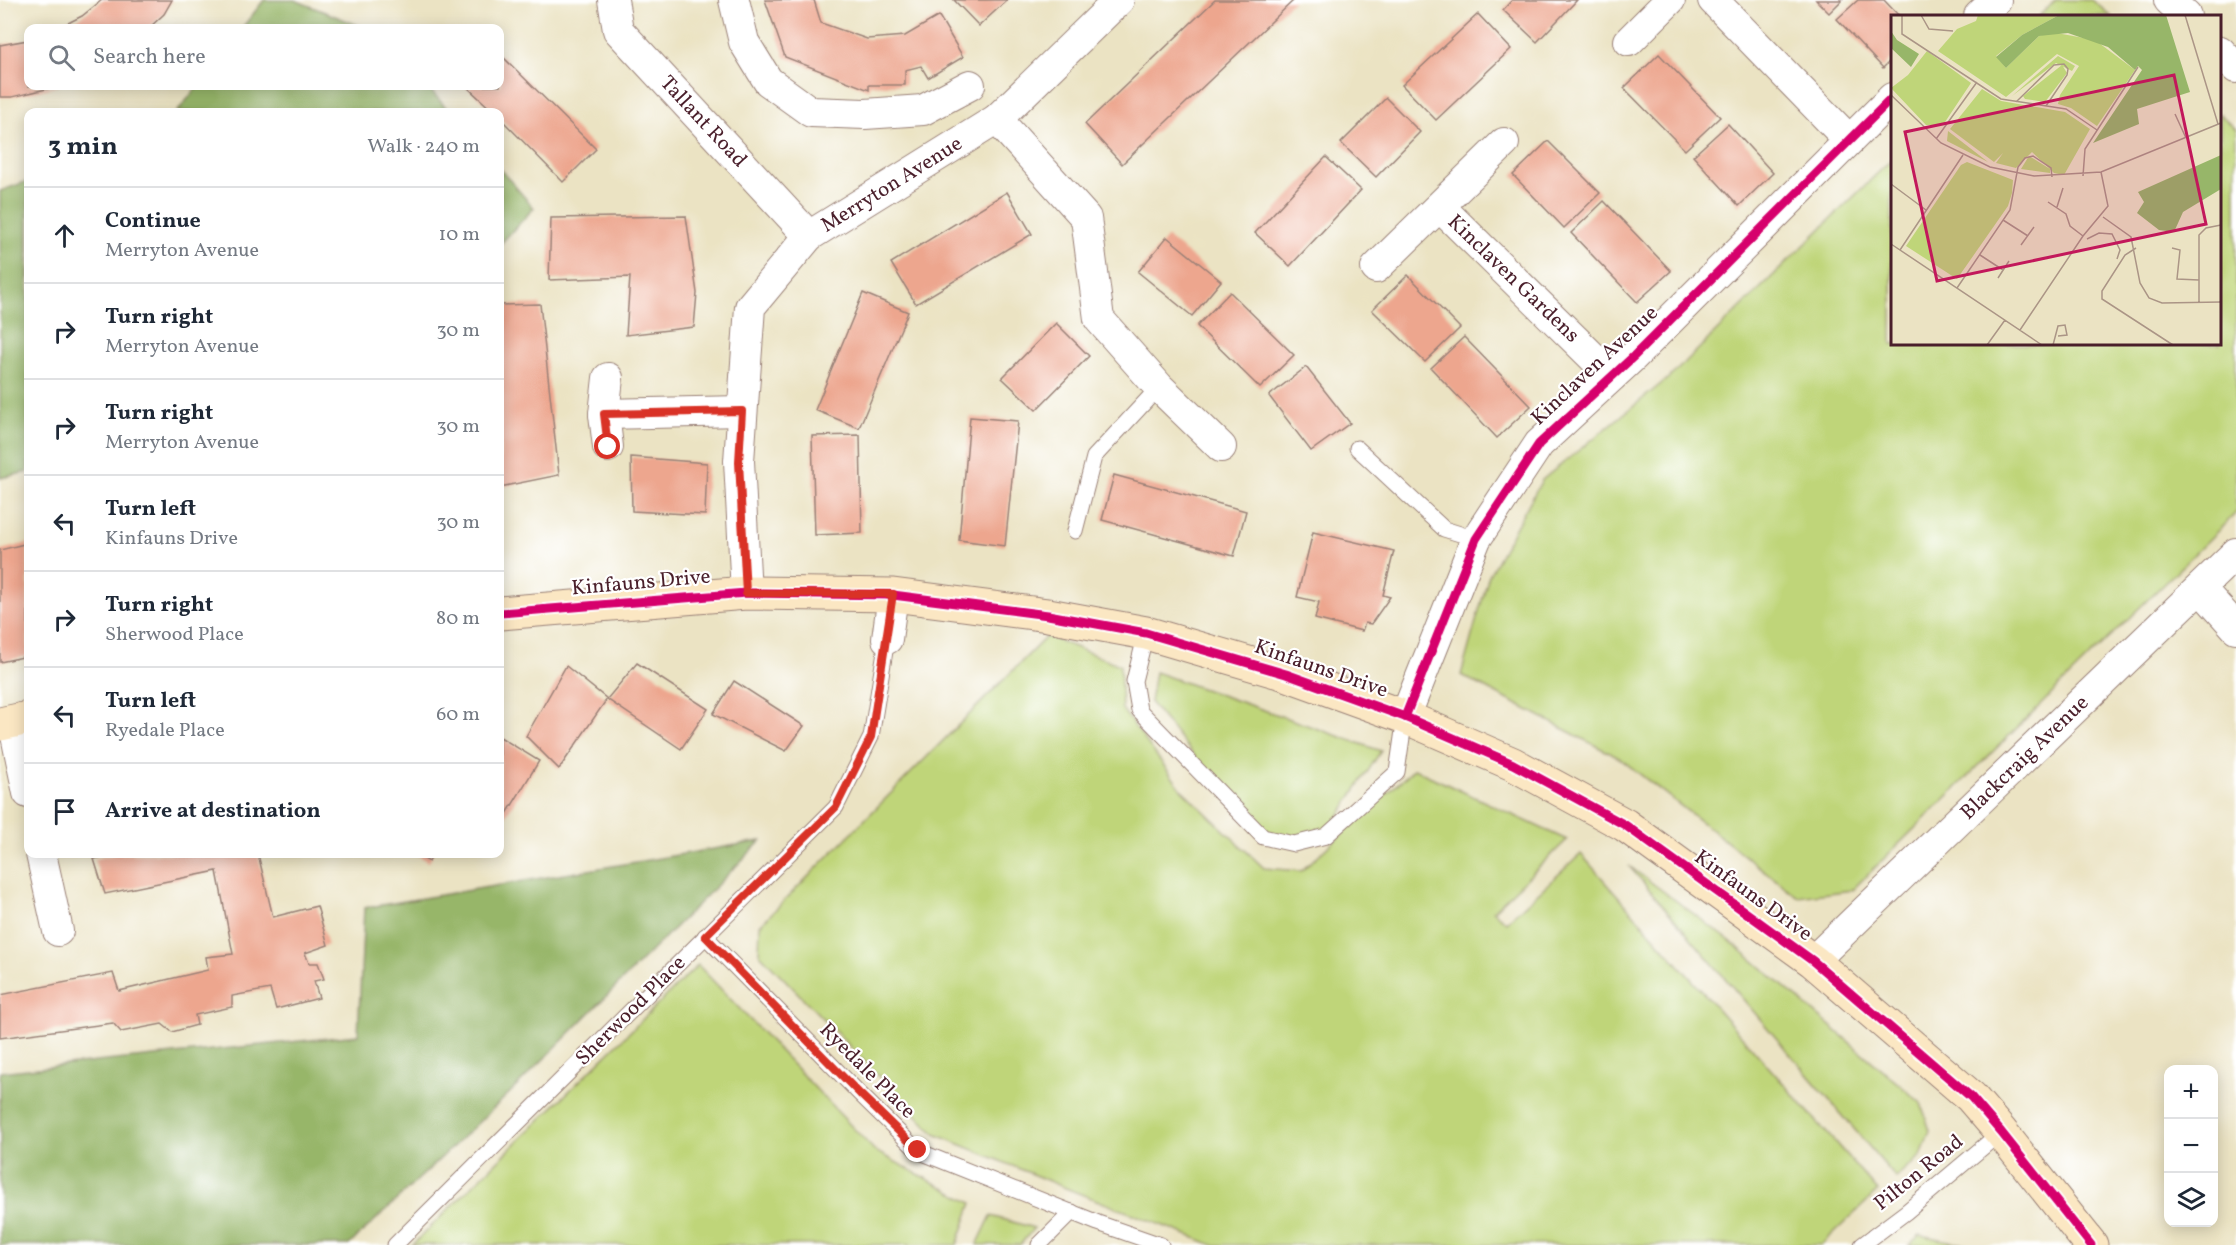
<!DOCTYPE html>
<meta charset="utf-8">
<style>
body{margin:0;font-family:Vollkorn,serif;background:#f6f6f7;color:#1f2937}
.controls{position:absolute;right:18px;bottom:18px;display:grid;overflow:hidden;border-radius:12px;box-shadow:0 3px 15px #0003}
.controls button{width:54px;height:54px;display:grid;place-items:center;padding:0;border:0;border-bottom:2px solid #e0e1e3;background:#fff;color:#1f2937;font:30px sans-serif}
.stop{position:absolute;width:18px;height:18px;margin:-14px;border:4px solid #d93025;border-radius:50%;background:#fff}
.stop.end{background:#d93025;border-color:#fff;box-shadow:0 2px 6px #0008}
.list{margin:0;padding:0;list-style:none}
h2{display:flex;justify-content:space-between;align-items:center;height:78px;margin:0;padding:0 24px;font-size:26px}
h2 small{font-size:20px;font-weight:400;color:#747a83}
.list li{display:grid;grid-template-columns:39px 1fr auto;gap:18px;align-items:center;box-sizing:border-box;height:96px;padding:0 24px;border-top:2px solid #e0e1e3}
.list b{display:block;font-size:22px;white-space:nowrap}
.list p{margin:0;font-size:20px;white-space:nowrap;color:#747a83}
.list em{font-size:20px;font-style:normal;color:#747a83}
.icon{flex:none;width:33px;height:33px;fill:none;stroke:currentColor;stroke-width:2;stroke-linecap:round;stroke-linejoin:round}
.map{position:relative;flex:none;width:2236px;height:1245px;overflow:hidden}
.search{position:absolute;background:#fff;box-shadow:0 3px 15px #0003;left:24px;top:24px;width:480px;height:66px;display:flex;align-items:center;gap:15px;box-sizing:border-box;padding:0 21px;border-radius:12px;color:#747a83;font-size:22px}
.panel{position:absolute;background:#fff;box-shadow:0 3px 15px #0003;left:24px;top:108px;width:480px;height:750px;border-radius:12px}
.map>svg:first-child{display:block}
</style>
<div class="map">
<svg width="2236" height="1245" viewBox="0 0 2236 1245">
<rect width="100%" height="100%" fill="#fff"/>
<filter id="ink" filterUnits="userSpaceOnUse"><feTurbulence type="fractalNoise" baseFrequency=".0167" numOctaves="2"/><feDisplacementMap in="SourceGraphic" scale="12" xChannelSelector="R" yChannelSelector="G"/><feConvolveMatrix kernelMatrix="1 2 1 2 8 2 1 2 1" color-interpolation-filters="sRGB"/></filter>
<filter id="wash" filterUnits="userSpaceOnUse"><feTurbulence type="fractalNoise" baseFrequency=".008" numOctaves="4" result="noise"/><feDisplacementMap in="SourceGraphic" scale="24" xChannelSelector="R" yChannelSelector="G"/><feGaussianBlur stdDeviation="1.35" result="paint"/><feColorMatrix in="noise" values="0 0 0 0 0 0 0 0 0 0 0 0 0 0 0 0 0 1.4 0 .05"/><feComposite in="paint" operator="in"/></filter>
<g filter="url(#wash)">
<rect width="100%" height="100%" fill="#ebe3c3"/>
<!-- green -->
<g fill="#bfd579" stroke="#847a52" stroke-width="1.5">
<path d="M2056,0H2092L2111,16H2039Z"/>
<path d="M2220,114L2236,129V513L1852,890L1798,897L1619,758L1461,675L1489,575L1542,480L1672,375L1892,159V344H2220Z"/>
<path d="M1047,636L1120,665L1122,709L1182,790L1264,868L1301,871L1414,769L1567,840L1493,911L1506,922L1581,854L1878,1191L1821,1245H1213L1073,1191L935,1134L759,953L760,925Z"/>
<path d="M1155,672L1381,751L1326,836L1294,844L1258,833L1150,702Z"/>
<path d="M1629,866L1729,940L1921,1103L1930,1131L1921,1156L1896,1178Z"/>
<path d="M698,965L875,1151L972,1203L957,1245H412Z"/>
<path d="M991,1216L1034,1228L1020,1245H977Z"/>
<path d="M1920,1235L1968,1245H1909Z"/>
</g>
<!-- forest -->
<g fill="#97b669" stroke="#706a4a" stroke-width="1.5">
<path d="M264,0H295L365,28H242Z"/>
<path d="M198,86H427L450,112H177Z"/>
<path d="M500,169L534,208L500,244V168Z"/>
<path d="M28,181V472L0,478V191Z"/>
<path d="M761,841L518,1085L349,1245H0V1072L358,1035L364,908Z"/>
</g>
<g id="blocks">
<!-- building -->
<g fill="#eda68e">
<path d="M102,0H172L164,14L149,28H58L82,16Z"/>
<path d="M765,0H814L821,23L867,39L905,36L939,16L963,57L928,78L921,66L905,70V85H869V90L785,57Z"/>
<path d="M954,0H1007L979,26Z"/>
<path d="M1215,0H1294L1122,164L1085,124Z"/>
<path d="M1512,0H1577L1537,42L1503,10Z"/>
<path d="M1816,0H1842L1829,13Z"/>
<path d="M1858,0H1884L1899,16H1892V59L1883,68L1837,19Z"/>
<path d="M1478,14L1511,49L1436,120L1402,85Z"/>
<path d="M28,40V86H59L12,97H0V45Z"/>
<path d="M500,54L596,149L563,182L500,118V112H494L466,86H500Z"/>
<path d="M1659,54L1720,117L1685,150L1624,88Z"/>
<path d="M1386,98L1420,132L1376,177L1341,143Z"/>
<path d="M1728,124L1773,173L1739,206L1693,156Z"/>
<path d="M1548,141L1600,193L1564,228L1513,175Z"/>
<path d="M1326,157L1361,190L1290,266L1255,233Z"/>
<path d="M1007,192L1032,234L916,304L891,263Z"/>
<path d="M1604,201L1671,271L1637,302L1571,233Z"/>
<path d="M686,216L697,293L694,327L626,335L630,277L549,280L551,218Z"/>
<path d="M1167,237L1221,281L1192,316L1138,272Z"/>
<path d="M1408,275L1460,328L1425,362L1372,310Z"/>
<path d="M1230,292L1294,355L1260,388L1197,326Z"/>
<path d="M863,293L908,312L859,428L815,410Z"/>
<path d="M540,304L559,475L500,487V305Z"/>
<path d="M1056,323L1089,356L1036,410L1002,378Z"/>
<path d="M1464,337L1531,406L1497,438L1431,368Z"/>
<path d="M1306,367L1350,423L1311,451L1269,396Z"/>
<path d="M970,417L1018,421L1005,546L959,540Z"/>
<path d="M860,435L862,533L815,535L812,436Z"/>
<path d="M631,457L707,463L705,515L632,511Z"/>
<path d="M1114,475L1246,511L1234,556L1102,520Z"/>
<path d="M1313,532L1394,551L1383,595L1390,597L1371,624L1365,623L1362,631L1315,619L1319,602L1297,597Z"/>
<path d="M28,543V656L0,662V550Z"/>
<path d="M637,663L708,709L681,749L607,699Z"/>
<path d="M566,666L607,699L559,769L526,736Z"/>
<path d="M734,681L804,726L786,751L713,714Z"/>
<path d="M500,737L539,761L500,825Z"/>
<path d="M118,854H258L273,917L317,906L328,945L305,953L309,963H318L324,979L314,981L319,998L276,1009L270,989L232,996V1007L195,1015L197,1025L172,1032L162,1024L121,1032L113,1023L0,1038V995L113,973L119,991L208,970L206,957L233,954L217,871L105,894L94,859Z"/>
<path d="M416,854H433L429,862Z"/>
</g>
</g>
</g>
<g filter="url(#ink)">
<use href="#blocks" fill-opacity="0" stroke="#9a8177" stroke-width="1.5"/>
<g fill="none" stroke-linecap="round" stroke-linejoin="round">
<defs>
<g id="lane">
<path d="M1357,448L1444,529L1476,539"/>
<path d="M1075,531L1094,457L1159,387"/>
<path d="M1146,633L1134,681L1139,710L1263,837L1294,844L1326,836L1397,772L1405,717"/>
<path d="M705,936L860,1094L918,1151L1098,1223L1161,1245"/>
<path d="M395,1245L836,807L871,737L887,639"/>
<path d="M1039,1245L1072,1212"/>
<path d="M1862,1245L1906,1212L2001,1132"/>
</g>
<g id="street">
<path d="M613,0L618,30L809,236"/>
<path d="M734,0L744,42L768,81L811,112L865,114L923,110L970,85"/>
<path d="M1713,0L1849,140"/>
<path d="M2169,0L2186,16"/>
<path d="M1979,16L1996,0"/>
<path d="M1629,41L1670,0"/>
<path d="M2220,51L2236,68"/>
<path d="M997,119L1086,218L1099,319L1159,387L1221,447"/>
<path d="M1440,207L1612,376"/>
<path d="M1376,268L1504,143"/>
<path d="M604,414L742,411"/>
<path d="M608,447L604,414L608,378"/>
<path d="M2201,589L2236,628"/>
<path d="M746,593L739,461L750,307L809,236L997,119L1119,0"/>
<path d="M887,639L893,595"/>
<path d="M1405,717L1476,539L1539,444L1634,356L1892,98"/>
<path d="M13,721L28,793"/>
<path d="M41,854L58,931"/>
<path d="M1813,961L2236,553"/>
</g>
<g id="secondary">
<path d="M500,613L746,593L893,595L1048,615L1146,633L1286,674L1405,717L1513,764L1625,825L1813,961L1971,1097L2001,1132L2091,1245"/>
<path d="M0,724L28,718"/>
</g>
</defs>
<!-- lane casing -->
<use href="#lane" stroke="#9a8177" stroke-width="17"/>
<!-- street casing -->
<use href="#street" stroke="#9a8177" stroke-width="32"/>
<!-- secondary casing -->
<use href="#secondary" stroke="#9a8177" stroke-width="35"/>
<!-- lane -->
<use href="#lane" stroke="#fff" stroke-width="15"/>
<!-- street -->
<use href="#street" stroke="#fff" stroke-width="30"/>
<!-- secondary -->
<use href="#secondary" stroke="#fbe7c3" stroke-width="33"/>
<defs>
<g id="cycleway">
<path d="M500,613L746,593L893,595L1048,615L1146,633L1286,674L1405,717L1513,764L1625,825L1813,961L1971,1097L2001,1132L2091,1245"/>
<path d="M1405,717L1476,539L1539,444L1634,356L1892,98"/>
</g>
</defs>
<!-- cycleway casing -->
<use href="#cycleway" stroke="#fff" stroke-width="13"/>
<!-- cycleway -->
<use href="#cycleway" stroke="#d6006c" stroke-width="9"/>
</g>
</g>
<g fill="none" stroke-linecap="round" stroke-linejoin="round" filter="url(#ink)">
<!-- route -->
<path stroke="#d93025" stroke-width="8" d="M608,447L604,414L742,411L739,462L746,593L893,594L871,737L836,807L705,936L860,1094L918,1150"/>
</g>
<g text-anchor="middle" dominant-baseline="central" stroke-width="4.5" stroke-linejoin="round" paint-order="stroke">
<!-- street labels -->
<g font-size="21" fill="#4a1f2b" stroke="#fff">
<text transform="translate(703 122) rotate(47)">Tallant Road</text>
<text transform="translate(892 185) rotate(-32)">Merryton Avenue</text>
<text transform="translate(1513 279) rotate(44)">Kinclaven Gardens</text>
<text transform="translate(1595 366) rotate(-43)">Kinclaven Avenue</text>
<text transform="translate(641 583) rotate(-5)">Kinfauns Drive</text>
<text transform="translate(1321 669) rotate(19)">Kinfauns Drive</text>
<text transform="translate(2025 758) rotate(-44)">Blackcraig Avenue</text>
<text transform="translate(1753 896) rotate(36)">Kinfauns Drive</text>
<text transform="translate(631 1011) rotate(-45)">Sherwood Place</text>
<text transform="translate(867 1071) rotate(45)">Ryedale Place</text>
<text transform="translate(1919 1173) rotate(-39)">Pilton Road</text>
</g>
</g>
<!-- overview -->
<g transform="translate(1891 15)">
<rect width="330" height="330" fill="#ebe3c3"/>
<path d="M87,0H168L131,20L105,41L115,53L148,21L160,17L204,25L244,55L206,111L180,93L167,89L169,80L188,51L166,39L115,82L47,36L66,14L85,6ZM36,36L80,68L52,110H35L0,73L17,60ZM167,41L184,51L181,56L165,48L121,81ZM171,50L176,58L154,87L134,84L132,81ZM91,74L110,86L174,97L199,114L173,160L163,158L141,137L125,153L105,148L112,138L103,147L59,114ZM57,116L97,147L56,126ZM138,141L159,154V158L130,154ZM76,147L122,165L121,178L117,191L66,264L15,231L70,150Z" fill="#bfd579"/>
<path d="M168,0H275L299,77L246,94L248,109L202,128L251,55L247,51L244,55L217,32L177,18L148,21L115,53L105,42L131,20ZM0,16L6,25L28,39L20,52L0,33ZM330,140V174L292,197L283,217L268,215L246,198L253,187L247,177Z" fill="#97b669"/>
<path fill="none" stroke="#ab9586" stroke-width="1.5" d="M11,0V19L110,84L175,94L206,115M30,0L38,14L62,16M294,0L327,109M0,80L50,128L99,152L143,161L210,157L330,108M125,87L163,50L173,49L177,54L176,60L155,91M284,99L295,123M45,124L86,67M192,161L194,134L247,52M0,169L35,195M157,187L175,199L179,211L192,221M166,192L172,173M212,202L240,222L249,268L258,283L271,288L330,287M112,205L137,221M196,224L208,218L221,219L229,235L226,244M0,229L151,330M130,230L143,212M245,233L234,240L211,276V284L282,330M281,233L289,235L286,264L308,265M9,235L72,140M89,240L112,255M107,263L118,246M66,273L119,195L127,152L134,143L142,141L160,153L161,162M308,287V220L315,213L330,210M129,315L192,221L217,191L210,157M96,330L114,305M162,330L167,311L174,310L176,320L167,321"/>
<path fill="#c2185b" fill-opacity="0.15" stroke="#c2185b" stroke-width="3" d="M283,60L315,209L46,266L14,117Z"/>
<rect width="330" height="330" fill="none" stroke="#4a1f2b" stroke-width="3"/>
</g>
</svg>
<div class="controls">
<button>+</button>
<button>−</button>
<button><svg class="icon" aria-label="layers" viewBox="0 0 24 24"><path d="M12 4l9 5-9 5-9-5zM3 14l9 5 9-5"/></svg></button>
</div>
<div class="stop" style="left:608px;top:447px"></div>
<div class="stop end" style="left:918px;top:1150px"></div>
<div class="search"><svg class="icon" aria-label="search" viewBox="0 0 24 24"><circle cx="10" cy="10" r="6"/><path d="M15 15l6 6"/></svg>Search here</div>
<section class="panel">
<h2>3 min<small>Walk · 240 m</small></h2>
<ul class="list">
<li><svg class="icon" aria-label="ahead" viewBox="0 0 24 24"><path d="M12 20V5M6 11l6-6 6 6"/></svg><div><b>Continue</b><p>Merryton Avenue</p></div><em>10 m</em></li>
<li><svg class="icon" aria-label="right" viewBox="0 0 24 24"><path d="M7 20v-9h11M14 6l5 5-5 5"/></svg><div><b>Turn right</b><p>Merryton Avenue</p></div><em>30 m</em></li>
<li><svg class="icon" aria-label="right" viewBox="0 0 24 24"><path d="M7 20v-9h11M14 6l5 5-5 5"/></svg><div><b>Turn right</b><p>Merryton Avenue</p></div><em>30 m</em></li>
<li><svg class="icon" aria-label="left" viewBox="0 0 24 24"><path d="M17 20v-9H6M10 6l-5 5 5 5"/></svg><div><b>Turn left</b><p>Kinfauns Drive</p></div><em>30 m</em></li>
<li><svg class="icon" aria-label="right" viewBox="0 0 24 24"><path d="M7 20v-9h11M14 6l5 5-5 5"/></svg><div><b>Turn right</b><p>Sherwood Place</p></div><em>80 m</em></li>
<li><svg class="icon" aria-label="left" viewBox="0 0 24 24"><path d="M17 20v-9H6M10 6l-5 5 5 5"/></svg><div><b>Turn left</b><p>Ryedale Place</p></div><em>60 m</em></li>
<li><svg class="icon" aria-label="arrive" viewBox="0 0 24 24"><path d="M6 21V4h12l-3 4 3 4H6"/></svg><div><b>Arrive at destination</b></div></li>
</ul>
</section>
</div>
